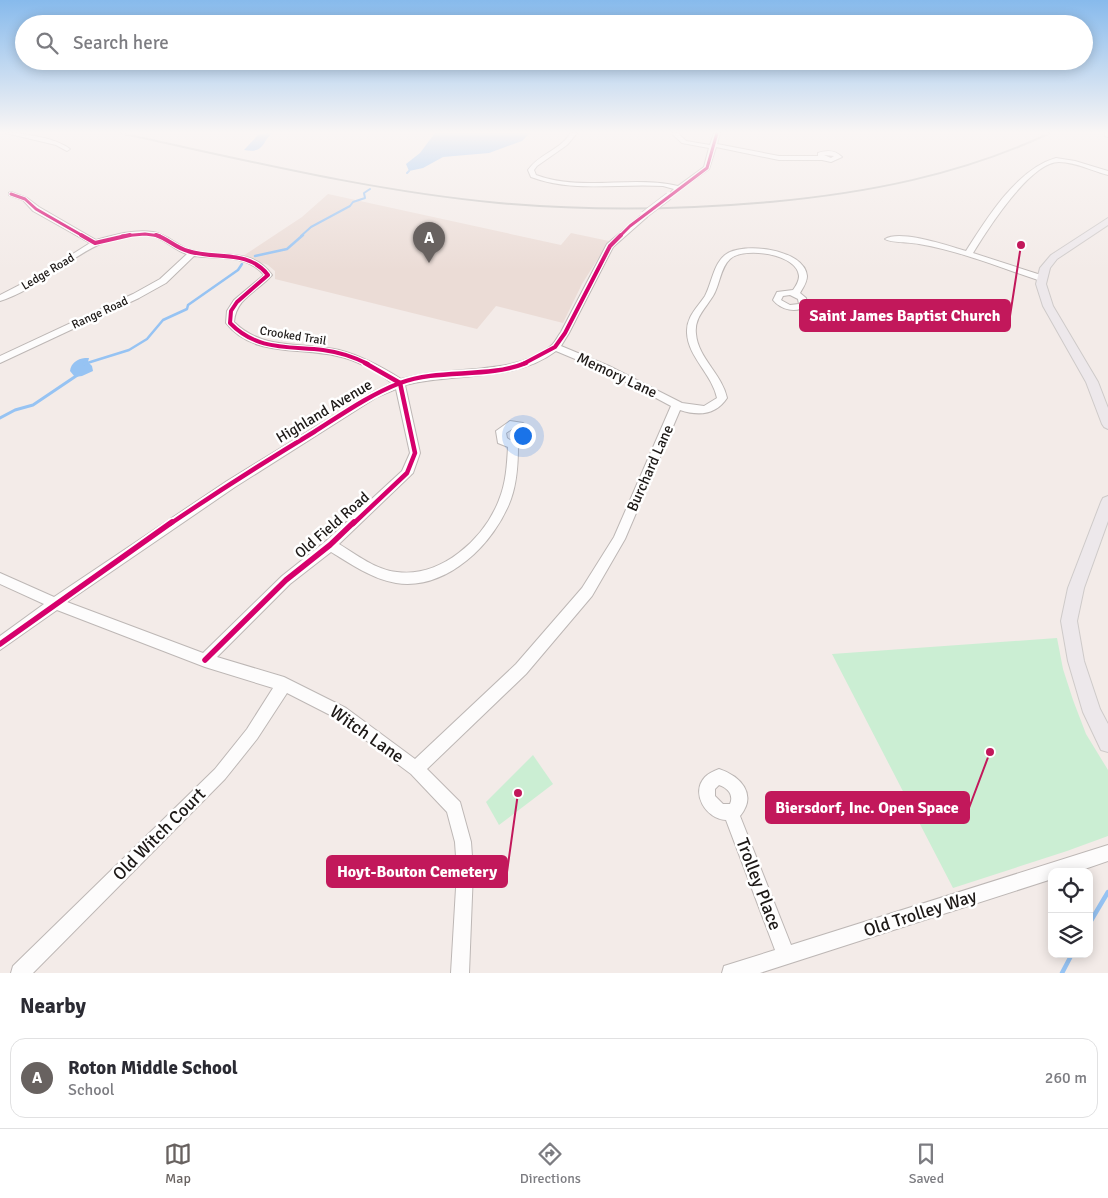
<!DOCTYPE html>
<style>
body{margin:0;font-family:Signika,sans-serif;background:#f2f2f3;color:#2b2b33}
.controls{position:absolute;right:15px;bottom:15px;display:grid;overflow:hidden;border-radius:10px;box-shadow:0 2px 12px #0003}
.controls button{width:45px;height:45px;display:grid;place-items:center;padding:0;border:0;border-bottom:1px solid #e1e1e2;background:#fff;color:#2b2b33;font:25px sans-serif}
.you{position:absolute;left:522px;top:435px;width:18px;height:18px;margin:-12px;border:4px solid #fff;border-radius:50%;background:#1a73e8;box-shadow:0 0 0 8px #1a73e833}
.badge{display:grid;place-items:center;width:32px;height:32px;border-radius:50%;background:#686260;color:#fff;font-size:16px;font-weight:700}
.pin{position:absolute;translate:-50% -41px;filter:drop-shadow(0 1px 2px #0008)}
.pin::after{content:'';position:absolute;top:26px;width:18px;height:15px;background:inherit;clip-path:polygon(0 0,100% 0,50% 100%)}
.list{margin:0;padding:0;list-style:none}
h2{display:flex;justify-content:space-between;align-items:center;height:65px;margin:0;padding:0 20px;font-size:21px}
h2 small{font-size:16px;font-weight:400;color:#7c7c81}
.list li{display:grid;grid-template-columns:32px 1fr auto;gap:15px;align-items:center;box-sizing:border-box;height:80px;margin:0 10px 10px;padding:0 10px;border:1px solid #e1e1e2;border-radius:15px}
.list b{display:block;font-size:19px;white-space:nowrap}
.list p{margin:0;font-size:16px;white-space:nowrap;color:#7c7c81}
.list em{font-size:16px;font-style:normal;color:#7c7c81}
.icon{flex:none;width:28px;height:28px;fill:none;stroke:currentColor;stroke-width:2;stroke-linecap:round;stroke-linejoin:round}
.map{position:relative;flex:none;width:1108px;height:973px;overflow:hidden}
.search{position:absolute;background:#fff;box-shadow:0 2px 12px #0003;left:15px;right:15px;top:15px;height:55px;display:flex;align-items:center;gap:12px;box-sizing:border-box;padding:0 18px;border-radius:28px;color:#7c7c81;font-size:19px}
.sheet{height:155px;background:#fff}
nav{display:flex;justify-content:space-around;align-items:center;box-sizing:border-box;height:70px;border-top:1px solid #e1e1e2;background:#fff;font-size:14px;color:#7c7c81}
nav a{display:grid;justify-items:center;gap:2px}
nav .on{color:#686260}
.map>svg:first-child{display:block}
</style>
<div class="map">
<svg width="1108" height="973" viewBox="0 0 1108 973">
<rect width="100%" height="100%" fill="#f3ebe8"/>
<!-- built -->
<path fill="#ebdcd6" d="M328,194L561,245L571,233L609,241L582,284L563,323L496,306L477,329L275,279V271L268,265L243,256L302,217Z"/>
<!-- green -->
<g fill="#cbeed3">
<path d="M1057,638L1063,669L1073,700L1086,734L1108,770V836L1067,851L953,888L832,654Z"/>
<path d="M533,755L553,784L499,825L486,802Z"/>
</g>
<!-- water -->
<g fill="#96c3f3">
<path d="M272,133C262,142 264,154 244,150L259,134Z"/>
<path d="M435,133H530L522,141L489,153L443,157L423,168L409,171L406,164L420,153Z"/>
<path d="M85,358H89L88,362L92,366L93,371L82,376L75,377L70,371C71,363 77,359 85,358Z"/>
</g>
<g fill="none" stroke-linecap="round" stroke-linejoin="round">
<!-- stream-far3 -->
<g stroke="#96c3f3" stroke-width="2">
<path d="M407,173L409,171"/>
<path d="M301,236L311,227L350,206L353,202L365,198L364,193L370,189"/>
</g>
<!-- stream-far2 -->
<g stroke="#96c3f3" stroke-width="2.5">
<path d="M255,256L287,249L303,235"/>
<path d="M84,364L129,350L147,339L163,320L187,309L188,305L238,270L242,264"/>
</g>
<!-- stream-far1 -->
<g stroke="#96c3f3" stroke-width="3">
<path d="M84,364L86,363"/>
<path d="M0,418L15,410L33,405L79,374"/>
</g>
<!-- stream -->
<g stroke="#96c3f3" stroke-width="4.5">
<path d="M1089,924L1108,892"/>
<path d="M1062,973L1072,954"/>
</g>
<defs>
<g id="minor">
<path d="M6,133C24,133 56,138 70,149L67,151L56,145Z"/>
<path d="M571,133H577L567,145L537,166L534,170L536,175C582,192 631,175 678,186L704,167L709,148L682,143L671,133H678L686,141L710,145L714,133H720L717,144L779,156H818V153C827,150 835,150 842,157L831,162L822,160H779L716,147L709,169L674,194L671,192L674,189L663,186C618,183 573,193 531,177L528,170C539,154 560,150 571,133ZM824,155L834,156L831,158Z"/>
<path d="M1105,133H1108V137L1105,136Z"/>
<path d="M1056,158L1075,161L1108,171V175C1092,171 1076,162 1059,162C1030,162 987,230 973,253L1044,276V280H1038C999,267 960,251 919,244C910,242 891,243 885,239C900,229 949,246 966,251C987,218 1017,169 1056,158Z"/>
<path d="M11,192L27,198L39,207L96,240C114,235 134,229 153,232C167,234 177,246 191,250C220,259 251,246 272,275C257,292 236,298 234,322C263,351 303,342 339,350C362,356 382,367 401,379C409,377 417,375 424,374C460,368 524,372 552,345C555,342 558,336 561,332L607,244L644,213H647V217L613,247L569,333L561,346L609,366L682,403L704,406L717,398C712,374 688,357 687,333C686,317 697,308 705,296C712,283 713,265 725,255C742,241 805,249 807,276C807,282 803,288 800,293L806,298L807,305C797,314 781,310 773,300L777,292L793,290C796,286 799,281 799,276C798,254 744,246 730,259C720,268 720,285 713,296C705,309 694,318 696,334C698,358 722,374 727,398C716,415 698,416 680,410L625,539L592,596L526,674L427,769L460,802L471,842L473,871L469,973H451L457,871L455,842L447,812L411,774L336,718L287,693L257,739L225,779L33,973H11L13,966L215,769L247,729L273,688L205,667L57,610L0,650V636L44,604L0,584V573L54,597L227,481L371,393L392,383C376,371 357,360 337,356C299,347 252,357 226,323L227,311L234,300L264,275C248,254 217,259 194,256L166,283L139,298L0,363V356L133,294L160,279L187,254C174,250 165,239 153,236C94,226 52,285 0,301V295L43,273L90,243L33,211L23,200L9,195V193ZM790,295L798,299L799,304L790,305L781,300L783,296ZM556,351L611,374L671,406L614,537L582,588L516,664L415,759L346,708L284,677L217,657L290,584L331,552C351,564 372,579 396,583C447,591 495,543 511,499C517,482 518,463 518,446L526,444L531,436L529,427L523,423L510,421L496,431L498,443L508,447C507,465 506,483 499,500C484,539 441,578 397,572C376,570 357,555 339,544L413,473L420,453L405,385C454,372 514,383 556,351ZM396,389L410,453L402,471L326,541L282,576L203,653L67,602L235,487L377,397ZM512,429L520,432L519,438L510,440L507,438L506,433Z"/>
<path d="M719,769C740,776 758,794 740,816L791,945L1108,845V861L1076,872H1052V879L760,973H722L724,966L775,950L726,820C706,819 690,793 705,777C709,773 714,771 719,769ZM719,785C728,788 734,795 730,804H723L715,796V789Z"/>
</g>
<g id="major">
<path d="M1108,218V225L1057,259L1050,268L1046,284L1053,306L1098,382L1108,408V429L1104,427L1102,424L1086,382L1043,306L1036,284L1040,268L1051,255Z"/>
<path d="M1108,496V521L1084,588L1077,621L1084,661L1100,709L1108,724V752L1101,750L1083,712L1068,661L1061,621L1068,588L1101,502L1103,498Z"/>
</g>
</defs>
<!-- minor casing -->
<use href="#minor" stroke="#bdb7b5" stroke-width="2"/>
<!-- major casing -->
<use href="#major" stroke="#cecac9" stroke-width="2"/>
<!-- minor -->
<use href="#minor" fill="#fdfcfc" fill-rule="evenodd"/>
<!-- major -->
<use href="#major" fill="#ede8eb" fill-rule="evenodd"/>
<!-- rail -->
<path stroke="#c7c5c3" stroke-width="2" d="M120,133C245,160 371,191 499,203C589,211 680,210 770,202C867,193 961,175 1050,133"/>
<defs>
<path id="minor-bridge" d="M644,215L669,196"/>
</defs>
<!-- minor-bridge casing -->
<use href="#minor-bridge" stroke="#bdb7b5" stroke-width="8" stroke-linecap="butt"/>
<!-- minor-bridge -->
<use href="#minor-bridge" stroke="#fdfcfc" stroke-width="7"/>
<defs>
<g id="cycleway-far3">
<path d="M11,194L25,199L36,209L83,236"/>
<path d="M122,236L145,234L160,236"/>
<path d="M620,236L630,226L707,168L717,133"/>
</g>
<g id="cycleway-far2">
<path d="M81,235L95,243L130,235"/>
<path d="M156,235C168,239 176,248 188,251C215,260 248,249 268,275L237,302L231,311L230,323C257,351 288,346 323,350C339,352 354,357 368,364"/>
<path d="M523,364L555,347L565,333L610,246L621,235"/>
</g>
<g id="cycleway-far1">
<path d="M170,524C217,492 266,461 314,432C341,415 369,395 400,383C440,368 486,379 526,363"/>
<path d="M353,524L407,473L415,453L400,383L365,363"/>
</g>
<g id="cycleway">
<path d="M0,644L172,522"/>
<path d="M205,660L286,580L330,545L354,522"/>
</g>
</defs>
<!-- cycleway-far3 casing -->
<use href="#cycleway-far3" stroke="#fff" stroke-width="5"/>
<!-- cycleway-far2 casing -->
<use href="#cycleway-far2" stroke="#fff" stroke-width="6"/>
<!-- cycleway-far1 casing -->
<use href="#cycleway-far1" stroke="#fff" stroke-width="8"/>
<!-- cycleway casing -->
<use href="#cycleway" stroke="#fff" stroke-width="9"/>
<!-- cycleway-far3 -->
<use href="#cycleway-far3" stroke="#d6006c" stroke-width="3"/>
<!-- cycleway-far2 -->
<use href="#cycleway-far2" stroke="#d6006c" stroke-width="4"/>
<!-- cycleway-far1 -->
<use href="#cycleway-far1" stroke="#d6006c" stroke-width="4.5"/>
<!-- cycleway -->
<use href="#cycleway" stroke="#d6006c" stroke-width="5.5"/>
</g>
<!-- sky -->
<linearGradient id="sky" x2="0" y2="1"><stop stop-color="#87baec"/><stop offset="0.49" stop-color="#faf6f5"/><stop offset="1" stop-color="#faf6f5" stop-opacity="0"/></linearGradient>
<rect width="1108" height="270" fill="url(#sky)"/>
<g text-anchor="middle" dominant-baseline="central" stroke-width="5" stroke-linejoin="round" paint-order="stroke">
<!-- far-street labels -->
<g font-size="12" fill="#1d1917" stroke="#fff">
<text transform="translate(48 272) rotate(-31)">Ledge Road</text>
<text transform="translate(100 313) rotate(-25)">Range Road</text>
<text transform="translate(293 336) rotate(9)">Crooked Trail</text>
</g>
<!-- street labels -->
<g font-size="15" fill="#1d1917" stroke="#fff">
<text transform="translate(617 375) rotate(25)">Memory Lane</text>
<text transform="translate(324 411) rotate(-31)">Highland Avenue</text>
<text transform="translate(650 468) rotate(-66)">Burchard Lane</text>
<text transform="translate(332 525) rotate(-41)">Old Field Road</text>
</g>
<!-- near-street labels -->
<g font-size="18" fill="#1d1917" stroke="#fff">
<text transform="translate(367 734) rotate(35)">Witch Lane</text>
<text transform="translate(159 834) rotate(-45)">Old Witch Court</text>
<text transform="translate(759 884) rotate(69)">Trolley Place</text>
<text transform="translate(920 913) rotate(-18)">Old Trolley Way</text>
</g>
</g>
<!-- callouts -->
<path fill="none" stroke="#c2185b" stroke-width="2" d="M1021 245L1010 316M990 752L969 808M518 793L507 872"/>
<g fill="#c2185b" stroke="#fff" stroke-width="2">
<circle cx="1021" cy="245" r="5"/>
<circle cx="990" cy="752" r="5"/>
<circle cx="518" cy="793" r="5"/>
</g>
<g fill="#c2185b" stroke="#c2185b" stroke-width="2">
<rect x="800" y="300" width="210" height="31" rx="5"/>
<rect x="766" y="792" width="203" height="31" rx="5"/>
<rect x="327" y="856" width="180" height="31" rx="5"/>
</g>
<g font-size="16" text-anchor="middle" font-weight="bold" fill="#fff">
<text x="905" y="321">Saint James Baptist Church</text>
<text x="867" y="813">Biersdorf, Inc. Open Space</text>
<text x="417" y="877">Hoyt-Bouton Cemetery</text>
</g>
</svg>
<div class="controls">
<button><svg class="icon" aria-label="locate" viewBox="0 0 24 24"><circle cx="12" cy="12" r="6"/><path d="M12 2v4M12 18v4M2 12h4M18 12h4"/></svg></button>
<button><svg class="icon" aria-label="layers" viewBox="0 0 24 24"><path d="M12 4l9 5-9 5-9-5zM3 14l9 5 9-5"/></svg></button>
</div>
<div class="you"></div>
<div class="pin badge" style="left:429px;top:263px">A</div>
<div class="search"><svg class="icon" aria-label="search" viewBox="0 0 24 24"><circle cx="10" cy="10" r="6"/><path d="M15 15l6 6"/></svg>Search here</div>
</div>
<section class="sheet">
<h2>Nearby<small></small></h2>
<ul class="list">
<li><span class="badge">A</span><div><b>Roton Middle School</b><p>School</p></div><em>260 m</em></li>
</ul>
</section>
<nav>
<a class="on"><svg class="icon" aria-label="map" viewBox="0 0 24 24"><path d="M3 6l6-2 6 2 6-2v14l-6 2-6-2-6 2zM9 4v14M15 6v14"/></svg>Map</a>
<a><svg class="icon" aria-label="directions" viewBox="0 0 24 24"><path d="M12 3l9 9-9 9-9-9zM9 14v-3h6M13 9l2 2-2 2"/></svg>Directions</a>
<a><svg class="icon" aria-label="saved" viewBox="0 0 24 24"><path d="M7 4h10v16l-5-4-5 4z"/></svg>Saved</a>
</nav>
